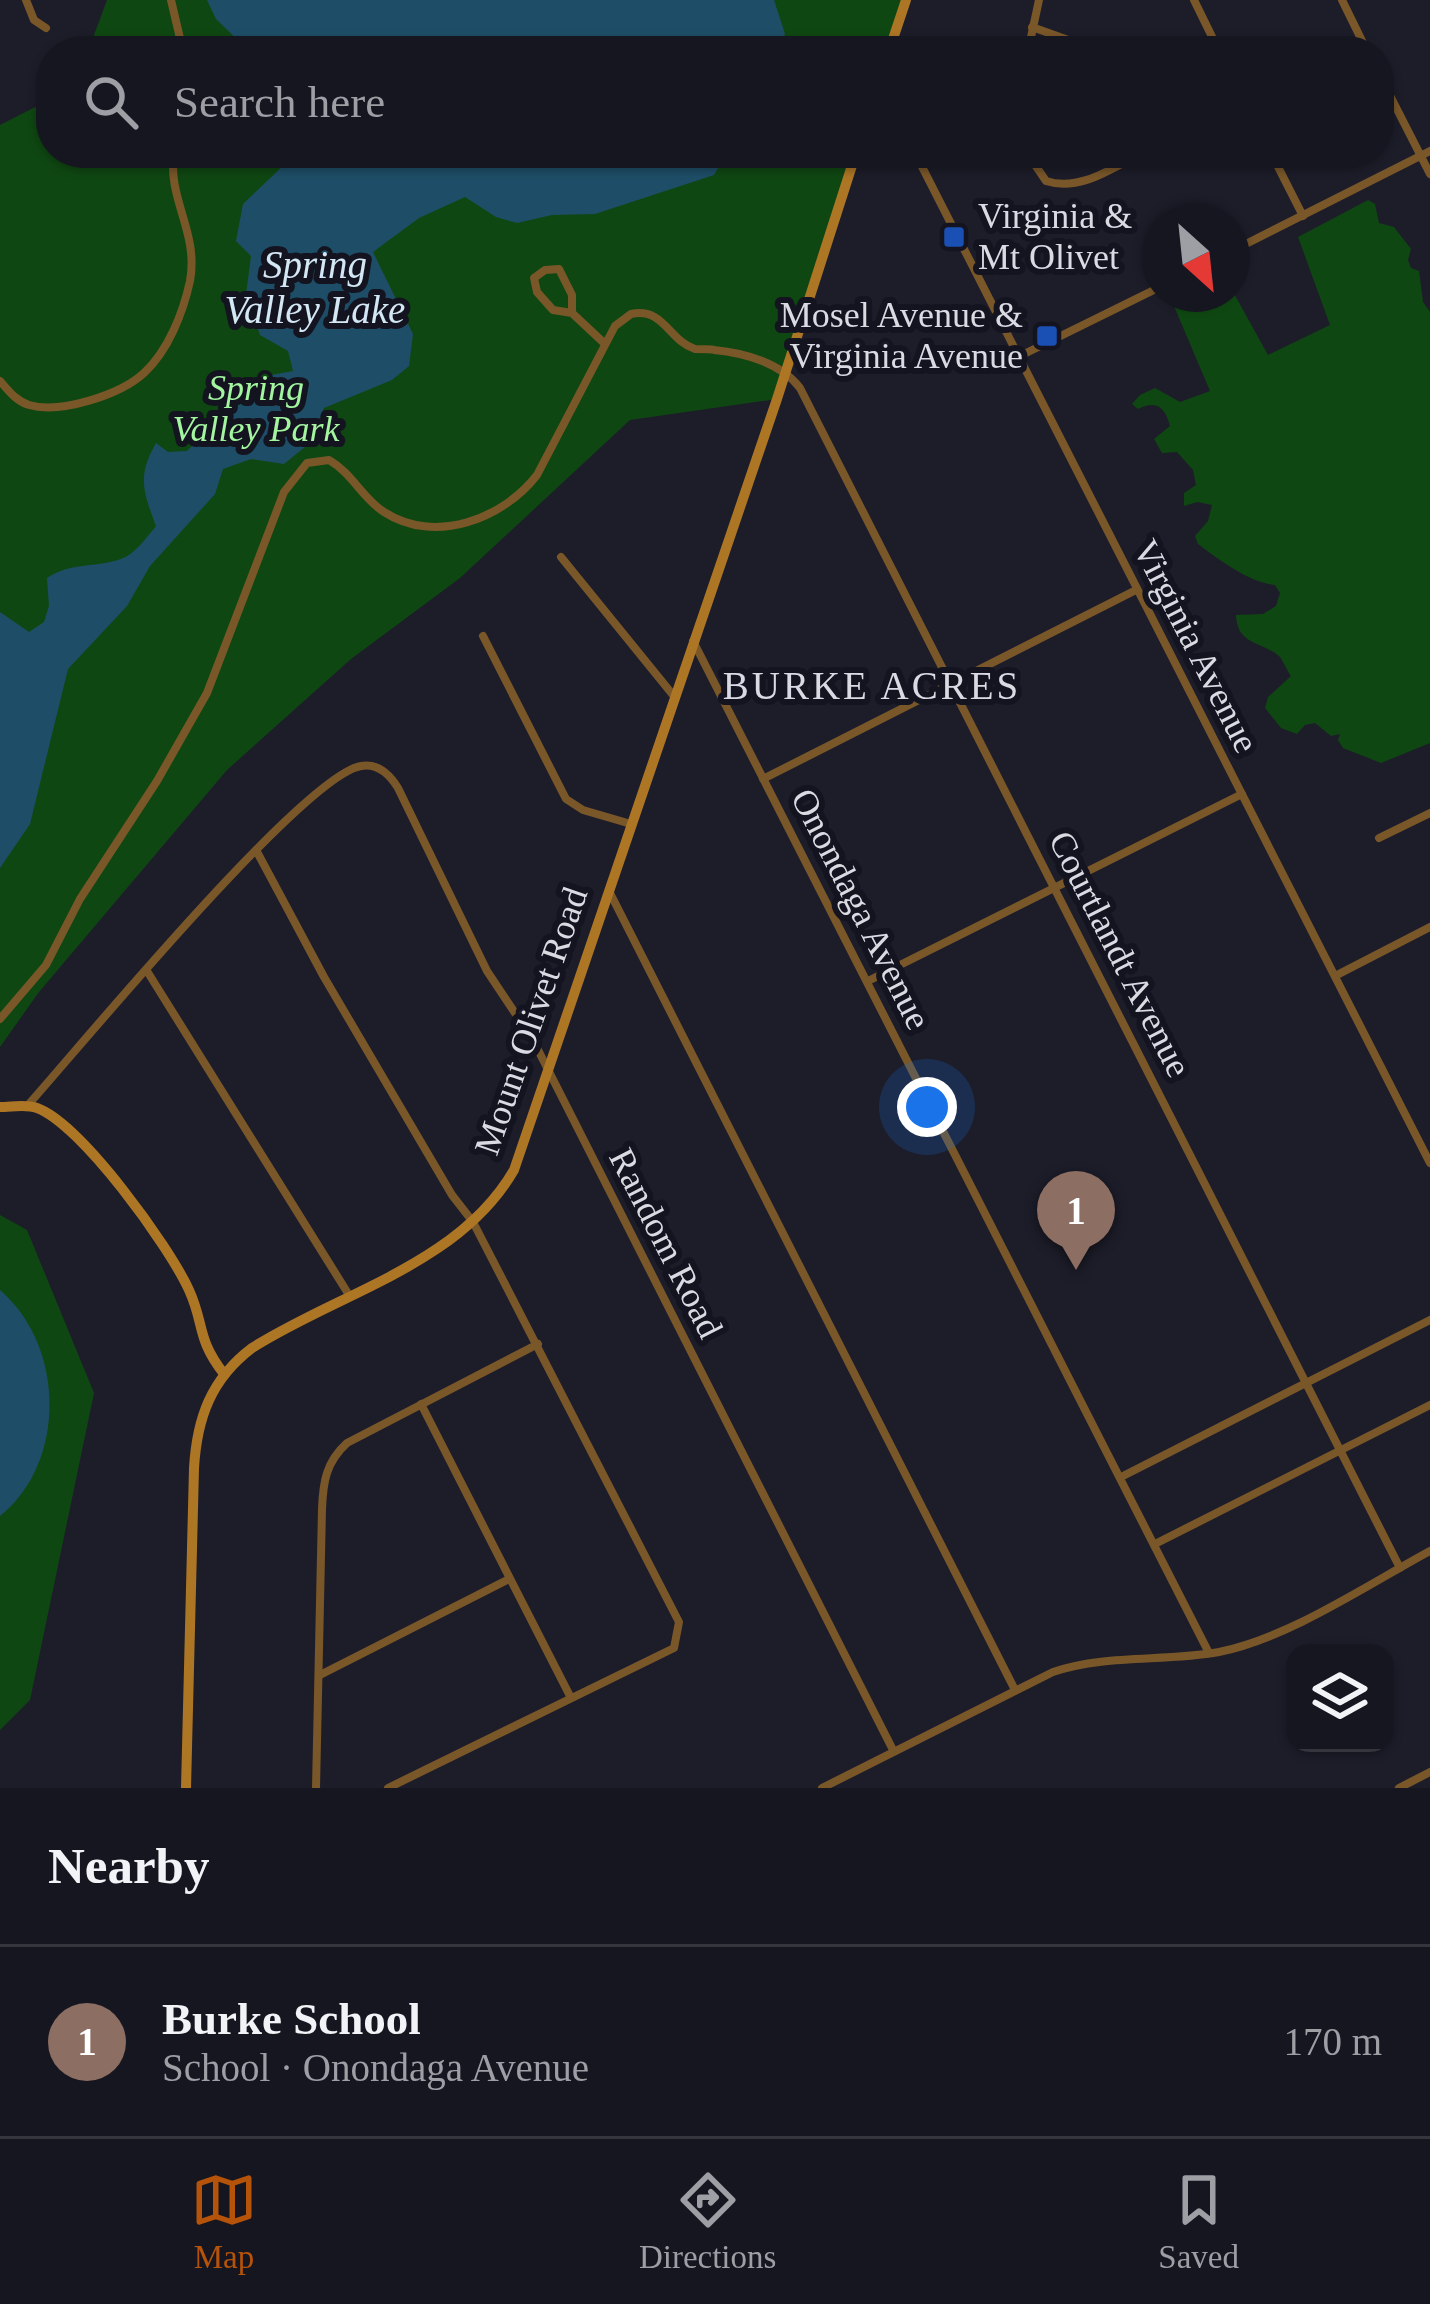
<!DOCTYPE html>
<meta charset="utf-8">
<style>
body{margin:0;font-family:Georgia,serif;background:#1f1f29;color:#f1f3f6}
.controls{position:absolute;right:36px;bottom:36px;display:grid;overflow:hidden;border-radius:24px;box-shadow:0 3px 9px #0004}
.controls button{width:108px;height:108px;display:grid;place-items:center;padding:0;border:0;border-bottom:3px solid #35353e;background:#161620;color:#f1f3f6;font:60px sans-serif}
.compass{position:absolute;left:1142px;top:204px;width:108px;height:108px;border-radius:50%;background:#161620;box-shadow:0 3px 9px #0004;rotate:153deg}
.you{position:absolute;left:927px;top:1107px;width:42px;height:42px;margin:-30px;border:9px solid #fff;border-radius:50%;background:#1a73e8;box-shadow:0 0 0 18px #1a73e833}
.badge{display:grid;place-items:center;width:78px;height:78px;border-radius:50%;background:#b45309;color:#fff;font-size:39px;font-weight:700}
.pin{position:absolute;translate:-50% -99px;filter:drop-shadow(0 3px 6px #0008)}
.pin::after{content:'';position:absolute;top:63px;width:42px;height:36px;background:inherit;clip-path:polygon(0 0,100% 0,50% 100%)}
.list{margin:0;padding:0;list-style:none}
h2{display:flex;justify-content:space-between;align-items:center;height:156px;margin:0;padding:0 48px;font-size:51px}
h2 small{font-size:39px;font-weight:400;color:#9e9fa5}
.list li{display:grid;grid-template-columns:78px 1fr auto;gap:36px;align-items:center;box-sizing:border-box;height:192px;padding:0 48px;border-top:3px solid #35353e}
.list b{display:block;font-size:45px;white-space:nowrap}
.list p{margin:0;font-size:39px;white-space:nowrap;color:#9e9fa5}
.list em{font-size:39px;font-style:normal;color:#9e9fa5}
.icon{flex:none;width:66px;height:66px;fill:none;stroke:currentColor;stroke-width:2;stroke-linecap:round;stroke-linejoin:round}
.map{position:relative;flex:none;width:1430px;height:1788px;overflow:hidden}
.search{position:absolute;background:#161620;box-shadow:0 3px 9px #0004;left:36px;right:36px;top:36px;height:132px;display:flex;align-items:center;gap:30px;box-sizing:border-box;padding:0 42px;border-radius:48px;color:#9e9fa5;font-size:45px}
.sheet{height:348px;background:#161620}
nav{display:flex;justify-content:space-around;align-items:center;box-sizing:border-box;height:168px;border-top:3px solid #35353e;background:#161620;font-size:33px;color:#9e9fa5}
nav a{display:grid;justify-items:center;gap:6px}
nav .on{color:#b45309}
.map>svg:first-child{display:block}
</style>
<div class="map">
<svg width="1430" height="1788" viewBox="0 0 1430 1788">
<rect width="100%" height="100%" fill="#1d1d2a"/>
<!-- green -->
<g fill="#0f4712">
<path d="M107,0H906L889,51H88Z"/>
<path d="M51,99V153H856L777,399L630,420L460,578L351,659L227,770L39,992L0,1047V125Z"/>
<path d="M1368,200L1375,204L1379,223L1394,227L1411,249L1408,260L1411,268L1419,271L1423,302L1430,312V743L1381,763L1343,748L1338,740L1340,734L1331,736L1315,723L1305,725L1297,734L1281,728L1265,708L1268,697L1291,676C1290,675 1281,658 1280,657C1263,641 1237,646 1236,615L1263,614L1276,606L1280,593L1275,585C1248,582 1218,559 1198,544L1195,536L1208,521L1212,505L1197,502L1184,506V493L1196,485L1193,470L1177,452L1162,453L1154,439L1170,426C1165,407 1156,400 1138,409L1132,404L1140,395L1155,388L1180,402L1210,391L1171,299L1180,294H1232V290L1268,355L1330,325L1298,237Z"/>
<path d="M0,1215L27,1230L94,1393L30,1700L0,1730Z"/>
</g>
<!-- water -->
<g fill="#1e4e67">
<path d="M207,0H774L785,34L777,51H249L216,19Z"/>
<path d="M289,153H727L714,175L595,214L552,215L517,223L496,217L465,197L419,218L373,252L413,334L409,366L392,380L324,408L311,442L284,464L251,459L223,469L215,494L150,566L127,606L68,669L30,824L0,868V612L29,632L44,622L49,606L47,578C71,562 95,568 121,559C135,554 146,538 156,526C143,491 137,476 156,443L168,452L187,451L202,436L209,420L241,404L271,375L293,371L288,351L260,335L246,295L251,256L236,241L243,204L287,162Z"/>
<path d="M0,1290C65,1346 67,1462 0,1516Z"/>
</g>
<g fill="none" stroke-linecap="round" stroke-linejoin="round">
<!-- street -->
<g stroke="#795729" stroke-width="8">
<path d="M26,0L34,20L46,28"/>
<path d="M171,0L183,51"/>
<path d="M1194,0L1219,51"/>
<path d="M1342,0L1367,51"/>
<path d="M1032,27L1085,46"/>
<path d="M1028,51L1039,0"/>
<path d="M1379,74L1430,174"/>
<path d="M915,153L1430,1163"/>
<path d="M1027,153L1046,181C1080,192 1112,168 1142,153"/>
<path d="M1271,153L1303,216"/>
<path d="M1232,251L1430,151"/>
<path d="M572,313V295L559,269L545,270L534,278L537,292L553,310L572,313L604,343"/>
<path d="M1020,356L1160,287"/>
<path d="M0,381C9,391 16,401 29,405C60,414 120,395 144,373C168,351 183,313 190,281C199,232 167,199 174,153"/>
<path d="M561,557L673,695"/>
<path d="M483,636L566,799L583,810L631,824"/>
<path d="M693,641L1209,1653"/>
<path d="M763,779L1136,590"/>
<path d="M1379,838L1430,813"/>
<path d="M256,850L324,977L452,1195L473,1222L679,1622L674,1648L388,1788"/>
<path d="M609,891L1015,1690"/>
<path d="M147,971L349,1295"/>
<path d="M1335,976L1430,927"/>
<path d="M868,981L1242,794"/>
<path d="M0,1019L46,965L80,899L157,781L207,693L284,492L307,463L329,460C352,473 363,499 384,512C435,545 503,519 537,475L615,326L631,314C664,307 668,340 695,349C698,349 712,349 714,350C745,353 781,363 800,388L1400,1568"/>
<path d="M28,1105C80,1047 303,776 361,766C378,763 390,775 398,788L487,971L533,1040L893,1750"/>
<path d="M421,1404L570,1696"/>
<path d="M1121,1477L1430,1320"/>
<path d="M1155,1544L1430,1405"/>
<path d="M320,1675L509,1579"/>
<path d="M316,1788L322,1509C323,1482 326,1462 347,1443L538,1344"/>
<path d="M822,1788L1053,1672C1106,1654 1164,1662 1219,1652C1289,1638 1367,1585 1430,1551"/>
<path d="M1399,1788L1430,1772"/>
</g>
<!-- secondary -->
<g stroke="#ad7625" stroke-width="10">
<path d="M889,51L906,0"/>
<path d="M0,1107C12,1107 26,1104 37,1108C81,1124 169,1246 189,1290C205,1325 196,1338 224,1374"/>
<path d="M186,1788L194,1468C197,1418 211,1379 252,1348C340,1292 459,1265 514,1170L777,399L856,153"/>
</g>
</g>
<!-- markers -->
<g fill="#1a4fb4" stroke="#141420" stroke-width="4.5">
<rect x="942" y="225" width="24" height="24" rx="6"/>
<rect x="1035" y="324" width="24" height="24" rx="6"/>
</g>
<g text-anchor="middle" dominant-baseline="central" stroke-width="12" stroke-linejoin="round" paint-order="stroke">
<!-- poi labels -->
<g font-size="36" fill="#dadae3" stroke="#141420" text-anchor="start">
<text x="978" y="216">Virginia &amp;<tspan x="978" dy="41">Mt Olivet</tspan></text>
<text x="1023" y="315" text-anchor="end">Mosel Avenue &amp;<tspan x="1023" dy="41">Virginia Avenue</tspan></text>
</g>
<!-- park labels -->
<g font-size="36" font-style="italic" fill="#a3f5a0" stroke="#141420">
<text x="256" y="388">Spring<tspan x="256" dy="41">Valley Park</tspan></text>
</g>
<!-- street labels -->
<g font-size="36" fill="#dadae3" stroke="#141420">
<text transform="translate(1196 646) rotate(63)">Virginia Avenue</text>
<text transform="translate(861 909) rotate(63)">Onondaga Avenue</text>
<text transform="translate(1120 954) rotate(63)">Courtlandt Avenue</text>
<text transform="translate(531 1021) rotate(-71)">Mount Olivet Road</text>
<text transform="translate(666 1243) rotate(63)">Random Road</text>
</g>
<!-- water labels -->
<g font-size="39" font-style="italic" fill="#d3e7f4" stroke="#141420">
<text x="315" y="264">Spring<tspan x="315" dy="45">Valley Lake</tspan></text>
</g>
<!-- neighbourhood labels -->
<g font-size="39" letter-spacing="3" fill="#dadae3" stroke="#141420">
<text x="872" y="685">BURKE ACRES</text>
</g>
</g>
</svg>
<div class="controls">
<button><svg class="icon" aria-label="layers" viewBox="0 0 24 24"><path d="M12 4l9 5-9 5-9-5zM3 14l9 5 9-5"/></svg></button>
</div>
<svg class="compass" viewBox="-18 -18 36 36"><path d="M0-13l5 13h-10z" fill="#e53935"/><path d="M0 13l5-13h-10z" fill="#9e9fa5"/></svg>
<div class="you"></div>
<div class="pin badge" style="left:1076px;top:1270px;background:#8d6e63">1</div>
<div class="search"><svg class="icon" aria-label="search" viewBox="0 0 24 24"><circle cx="10" cy="10" r="6"/><path d="M15 15l6 6"/></svg>Search here</div>
</div>
<section class="sheet">
<h2>Nearby<small></small></h2>
<ul class="list">
<li><span class="badge" style="background:#8d6e63">1</span><div><b>Burke School</b><p>School · Onondaga Avenue</p></div><em>170 m</em></li>
</ul>
</section>
<nav>
<a class="on"><svg class="icon" aria-label="map" viewBox="0 0 24 24"><path d="M3 6l6-2 6 2 6-2v14l-6 2-6-2-6 2zM9 4v14M15 6v14"/></svg>Map</a>
<a><svg class="icon" aria-label="directions" viewBox="0 0 24 24"><path d="M12 3l9 9-9 9-9-9zM9 14v-3h6M13 9l2 2-2 2"/></svg>Directions</a>
<a><svg class="icon" aria-label="saved" viewBox="0 0 24 24"><path d="M7 4h10v16l-5-4-5 4z"/></svg>Saved</a>
</nav>
